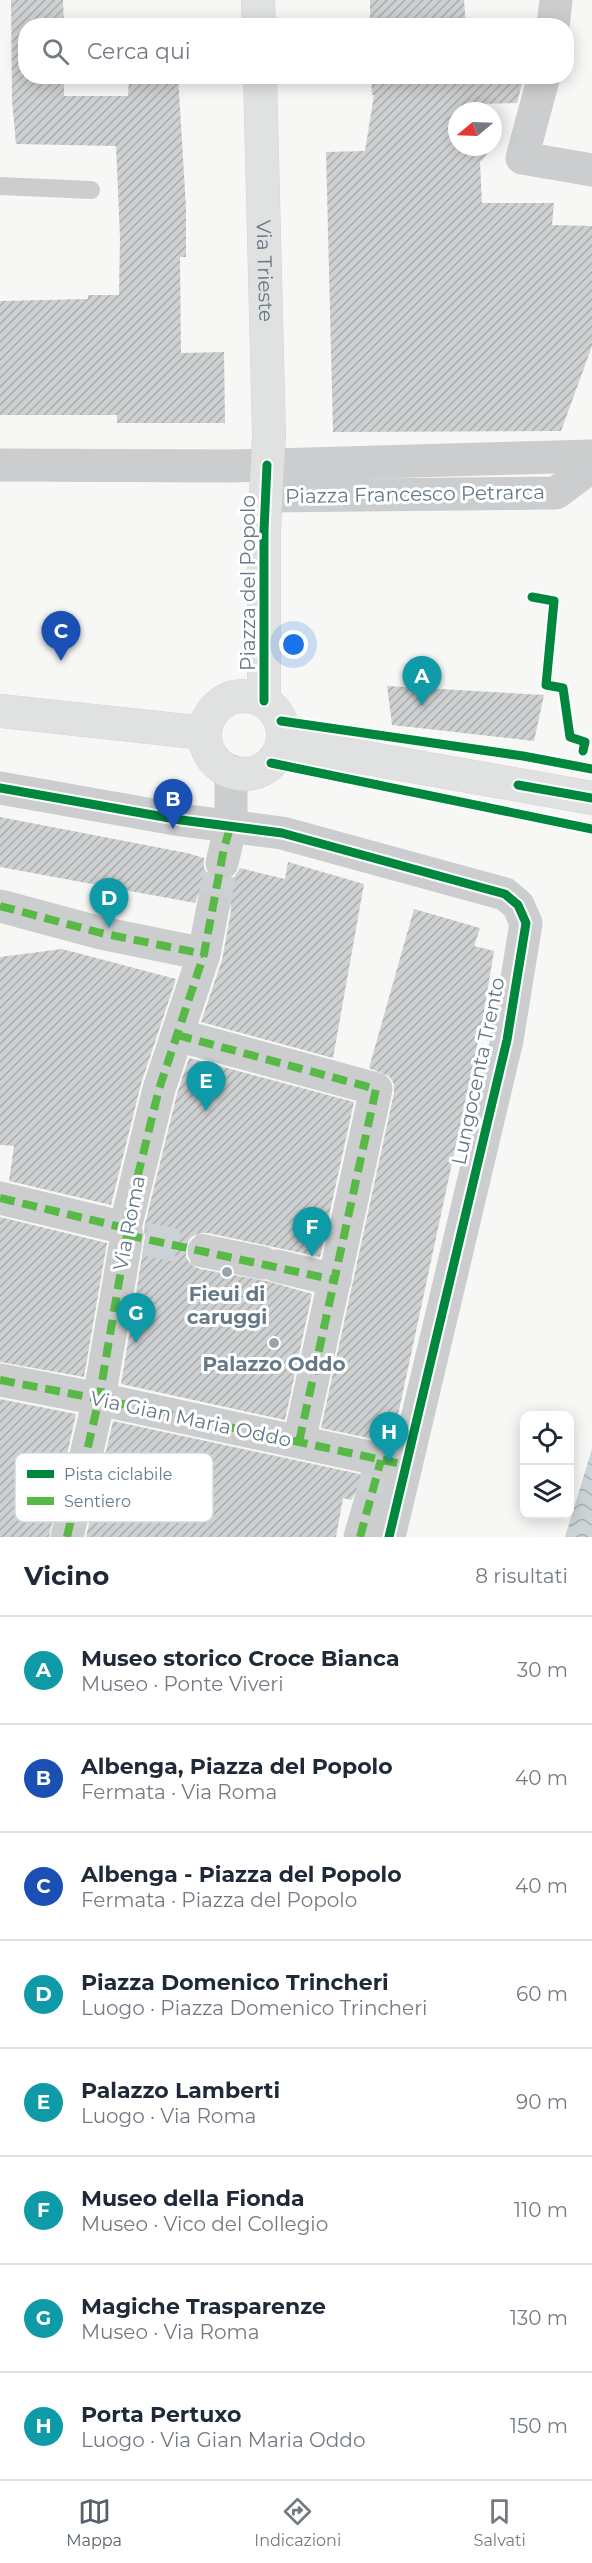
<!DOCTYPE html>
<html lang="it">
<meta charset="utf-8">
<style>
body{margin:0;font-family:Montserrat,sans-serif;background:#f6f6f7;color:#1f2937}
.controls{position:absolute;right:18px;bottom:18px;display:grid;overflow:hidden;border-radius:12px;box-shadow:0 3px 15px #0003}
.controls button{width:54px;height:54px;display:grid;place-items:center;padding:0;border:0;border-bottom:2px solid #e0e1e3;background:#fff;color:#1f2937;font:30px sans-serif}
.compass{position:absolute;left:448px;top:102px;width:54px;height:54px;border-radius:50%;background:#fff;box-shadow:0 3px 15px #0003;rotate:251deg}
.you{position:absolute;left:294px;top:645px;width:21px;height:21px;margin:-15px;border:4px solid #fff;border-radius:50%;background:#1a73e8;box-shadow:0 0 0 9px #1a73e833}
.badge{display:grid;place-items:center;width:39px;height:39px;border-radius:50%;background:#56616d;color:#fff;font-size:20px;font-weight:700}
.pin{position:absolute;translate:-50% -50px;filter:drop-shadow(0 2px 3px #0008)}
.pin::after{content:'';position:absolute;top:32px;width:21px;height:18px;background:inherit;clip-path:polygon(0 0,100% 0,50% 100%)}
.list{margin:0;padding:0;list-style:none}
h2{display:flex;justify-content:space-between;align-items:center;height:78px;margin:0;padding:0 24px;font-size:26px}
h2 small{font-size:20px;font-weight:400;color:#747a83}
.list li{display:grid;grid-template-columns:39px 1fr auto;gap:18px;align-items:center;box-sizing:border-box;height:108px;padding:0 24px;border-top:2px solid #e0e1e3}
.list b{display:block;font-size:22px;white-space:nowrap}
.list p{margin:0;font-size:20px;white-space:nowrap;color:#747a83}
.list em{font-size:20px;font-style:normal;color:#747a83}
.icon{flex:none;width:33px;height:33px;fill:none;stroke:currentColor;stroke-width:2;stroke-linecap:round;stroke-linejoin:round}
.map{position:relative;flex:none;width:592px;height:1537px;overflow:hidden}
.search{position:absolute;background:#fff;box-shadow:0 3px 15px #0003;left:18px;right:18px;top:18px;height:66px;display:flex;align-items:center;gap:15px;box-sizing:border-box;padding:0 21px;border-radius:24px;color:#747a83;font-size:22px}
.sheet{height:942px;background:#fff}
nav{display:flex;justify-content:space-around;align-items:center;box-sizing:border-box;height:84px;border-top:2px solid #e0e1e3;background:#fff;font-size:16px;color:#747a83}
nav a{display:grid;justify-items:center;gap:3px}
nav .on{color:#56616d}
.map>svg:first-child{display:block}
</style>
<div class="map">
<svg width="592" height="1537" viewBox="0 0 592 1537">
<defs>
<pattern id="water-waves" width="16" height="10" patternUnits="userSpaceOnUse" patternTransform="scale(1.5)"><rect width="16" height="10" fill="#cbd4d6"/><path d="M0 5q4-4 8 0t8 0" fill="none" stroke="#a9b1b3"/></pattern>
<pattern id="building-hatch" width="6" height="6" patternUnits="userSpaceOnUse" patternTransform="scale(1.5)"><rect width="6" height="6" fill="#ced0d1"/><path d="M-1 1l2-2M0 6l6-6M5 7l2-2" fill="none" stroke="#abaeaf"/></pattern>
</defs>
<rect width="100%" height="100%" fill="#f7f7f6"/>
<!-- water -->
<path fill="url(#water-waves)" d="M592,1449V1537H565Z"/>
<!-- building -->
<g fill="url(#building-hatch)">
<path d="M11,0H63L64,26H26V76H64V96H128L129,76H178L186,207V257H180L181,353L224,352L225,423H117V415H0V301L88,299V295H119L120,238L116,146L16,144L12,100Z"/>
<path d="M370,0H464L466,26H370Z"/>
<path d="M371,76H524L517,103L477,104L478,111H457V147H485L487,155L480,162L482,203H554L552,225L592,226V346L561,431L333,432L326,152L365,151L374,95H372Z"/>
<path d="M387,686L544,695L534,741L392,725Z"/>
<path d="M0,817L187,853L204,858V868L209,876L218,881H228L235,876L240,868L285,879L288,862L364,884L333,1058L201,1022L222,960L231,911L230,900L225,892L216,889L206,890L198,895L195,903L0,867Z"/>
<path d="M414,909L480,928L474,946L494,951L482,1023L392,1443L321,1428L394,1093V1084L389,1076L369,1068Z"/>
<path d="M62,949L176,979L141,1084L111,1205L9,1181L14,1146L0,1145V957Z"/>
<path d="M189,1058L354,1102L320,1257L208,1233H198L190,1238L186,1247V1257L191,1265L200,1269L267,1281L312,1294L285,1420L121,1384L145,1238L144,1228L177,1094Z"/>
<path d="M0,1217L107,1243L84,1377L0,1362Z"/>
<path d="M0,1399L76,1414L49,1537H0Z"/>
<path d="M113,1421L383,1479L380,1492L374,1488H365L356,1492L351,1500L343,1498L336,1537H86Z"/>
</g>
<g fill="none" stroke-linecap="round" stroke-linejoin="round">
<!-- street-tunnel -->
<g stroke="#ccd1d5" stroke-width="33" stroke-dasharray="33 16" stroke-linecap="butt">
<path d="M213,907L222,863"/>
<path d="M145,1239L204,1251"/>
<path d="M369,1506L379,1469"/>
</g>
<defs>
<g id="secondary">
<path d="M258,0L259,26"/>
<path id="s1" d="M260,76L269,435L264,531V701"/>
<circle cx="244" cy="735" r="39"/>
<path d="M0,711L205,733"/>
<path d="M282,743L592,798"/>
</g>
</defs>
<!-- secondary casing -->
<use href="#secondary" stroke="#d4d5d5" stroke-width="34"/>
<!-- lane -->
<path stroke="#cccdce" stroke-width="18" d="M0,186L91,190"/>
<!-- street -->
<g stroke="#cccdce" stroke-width="33">
<path d="M553,26L556,0"/>
<path d="M544,76L522,158L592,170"/>
<path d="M0,465L232,466L592,456"/>
<path d="M266,496L556,493L592,466"/>
<path d="M0,788L181,820L282,833L505,894L518,905L526,923L507,1040L389,1537"/>
<path d="M222,863L231,825V771"/>
<path d="M0,906L101,933L204,954"/>
<path d="M177,1035L376,1089L299,1442"/>
<path d="M0,1198L125,1228"/>
<path d="M204,1251L263,1263"/>
<path d="M277,1266L335,1280"/>
<path d="M0,1380L99,1399L406,1465"/>
<path d="M67,1537L99,1399L127,1235L125,1228L159,1089L204,954L213,907"/>
<path d="M360,1537L369,1506"/>
</g>
<!-- secondary -->
<use href="#secondary" stroke="#e0e1e1" stroke-width="33"/>
<!-- quiet -->
<g stroke="#58b947" stroke-width="8" stroke-dasharray="15 8" stroke-linecap="butt">
<path d="M0,906L101,933L204,954"/>
<path d="M177,1035L376,1089L299,1442"/>
<path d="M0,1198L125,1228"/>
<path d="M127,1235L335,1280"/>
<path d="M0,1380L99,1399L406,1465"/>
<path d="M67,1537L99,1399L127,1235L125,1228L159,1089L204,954L224,848L231,825"/>
<path d="M360,1537L381,1460"/>
</g>
<defs>
<g id="cycleway">
<path d="M532,597L554,601L546,685L563,688L570,737L585,742L583,751"/>
<path d="M264,701V531L267,465"/>
<path d="M281,721L523,756L592,769"/>
<path d="M271,763L592,829"/>
<path d="M518,785L592,798"/>
<path d="M0,788L181,820L282,833L505,894L518,905L526,923L507,1040L389,1537"/>
</g>
</defs>
<!-- cycleway casing -->
<use href="#cycleway" stroke="#fff" stroke-width="13"/>
<!-- cycleway -->
<use href="#cycleway" stroke="#00873e" stroke-width="9"/>
</g>
<!-- markers -->
<g fill="#99a5ae" stroke="#fff" stroke-width="2">
<circle cx="227" cy="1272" r="6"/>
<circle cx="274" cy="1343" r="6"/>
</g>
<g text-anchor="middle" dominant-baseline="central" stroke-width="6" stroke-linejoin="round" paint-order="stroke">
<!-- street labels -->
<g font-size="20" fill="#667987" stroke="#fff">
<text stroke="none"><textPath href="#s1" startOffset="195">Via Trieste</textPath></text>
<text transform="translate(415 494) rotate(-1)">Piazza Francesco Petrarca</text>
<text transform="translate(248 583) rotate(-90)">Piazza del Popolo</text>
<text transform="translate(478 1071) rotate(-78)">Lungocenta Trento</text>
<text transform="translate(129 1223) rotate(-79)">Via Roma</text>
<text transform="translate(191 1419) rotate(12)">Via Gian Maria Oddo</text>
</g>
<!-- poi labels -->
<g font-size="20" font-weight="bold" fill="#667987" stroke="#fff">
<text x="227" y="1294">Fieui di<tspan x="227" dy="23">caruggi</tspan></text>
<text x="274" y="1364">Palazzo Oddo</text>
</g>
</g>
<!-- legend -->
<rect x="15" y="1453" width="198" height="69" rx="9" fill="#fff" stroke="#d1d7db" stroke-width="1.5"/>
<rect x="27" y="1470" width="27" height="8" fill="#00873e"/>
<rect x="27" y="1497" width="27" height="8" fill="#58b947"/>
<g font-size="16" fill="#667987">
<text x="64" y="1480">Pista ciclabile</text>
<text x="64" y="1507">Sentiero</text>
</g>
</svg>
<div class="controls">
<button><svg class="icon" aria-label="locate" viewBox="0 0 24 24"><circle cx="12" cy="12" r="6"/><path d="M12 2v4M12 18v4M2 12h4M18 12h4"/></svg></button>
<button><svg class="icon" aria-label="layers" viewBox="0 0 24 24"><path d="M12 4l9 5-9 5-9-5zM3 14l9 5 9-5"/></svg></button>
</div>
<svg class="compass" viewBox="-18 -18 36 36"><path d="M0-13l5 13h-10z" fill="#e53935"/><path d="M0 13l5-13h-10z" fill="#747a83"/></svg>
<div class="you"></div>
<div class="pin badge" style="left:422px;top:706px;background:#0f9aa8">A</div>
<div class="pin badge" style="left:173px;top:829px;background:#1a4fb4">B</div>
<div class="pin badge" style="left:61px;top:661px;background:#1a4fb4">C</div>
<div class="pin badge" style="left:109px;top:928px;background:#0f9aa8">D</div>
<div class="pin badge" style="left:206px;top:1111px;background:#0f9aa8">E</div>
<div class="pin badge" style="left:312px;top:1257px;background:#0f9aa8">F</div>
<div class="pin badge" style="left:136px;top:1343px;background:#0f9aa8">G</div>
<div class="pin badge" style="left:389px;top:1462px;background:#0f9aa8">H</div>
<div class="search"><svg class="icon" aria-label="search" viewBox="0 0 24 24"><circle cx="10" cy="10" r="6"/><path d="M15 15l6 6"/></svg>Cerca qui</div>
</div>
<section class="sheet">
<h2>Vicino<small>8 risultati</small></h2>
<ul class="list">
<li><span class="badge" style="background:#0f9aa8">A</span><div><b>Museo storico Croce Bianca</b><p>Museo · Ponte Viveri</p></div><em>30 m</em></li>
<li><span class="badge" style="background:#1a4fb4">B</span><div><b>Albenga, Piazza del Popolo</b><p>Fermata · Via Roma</p></div><em>40 m</em></li>
<li><span class="badge" style="background:#1a4fb4">C</span><div><b>Albenga - Piazza del Popolo</b><p>Fermata · Piazza del Popolo</p></div><em>40 m</em></li>
<li><span class="badge" style="background:#0f9aa8">D</span><div><b>Piazza Domenico Trincheri</b><p>Luogo · Piazza Domenico Trincheri</p></div><em>60 m</em></li>
<li><span class="badge" style="background:#0f9aa8">E</span><div><b>Palazzo Lamberti</b><p>Luogo · Via Roma</p></div><em>90 m</em></li>
<li><span class="badge" style="background:#0f9aa8">F</span><div><b>Museo della Fionda</b><p>Museo · Vico del Collegio</p></div><em>110 m</em></li>
<li><span class="badge" style="background:#0f9aa8">G</span><div><b>Magiche Trasparenze</b><p>Museo · Via Roma</p></div><em>130 m</em></li>
<li><span class="badge" style="background:#0f9aa8">H</span><div><b>Porta Pertuxo</b><p>Luogo · Via Gian Maria Oddo</p></div><em>150 m</em></li>
</ul>
</section>
<nav>
<a class="on"><svg class="icon" aria-label="map" viewBox="0 0 24 24"><path d="M3 6l6-2 6 2 6-2v14l-6 2-6-2-6 2zM9 4v14M15 6v14"/></svg>Mappa</a>
<a><svg class="icon" aria-label="directions" viewBox="0 0 24 24"><path d="M12 3l9 9-9 9-9-9zM9 14v-3h6M13 9l2 2-2 2"/></svg>Indicazioni</a>
<a><svg class="icon" aria-label="saved" viewBox="0 0 24 24"><path d="M7 4h10v16l-5-4-5 4z"/></svg>Salvati</a>
</nav>
